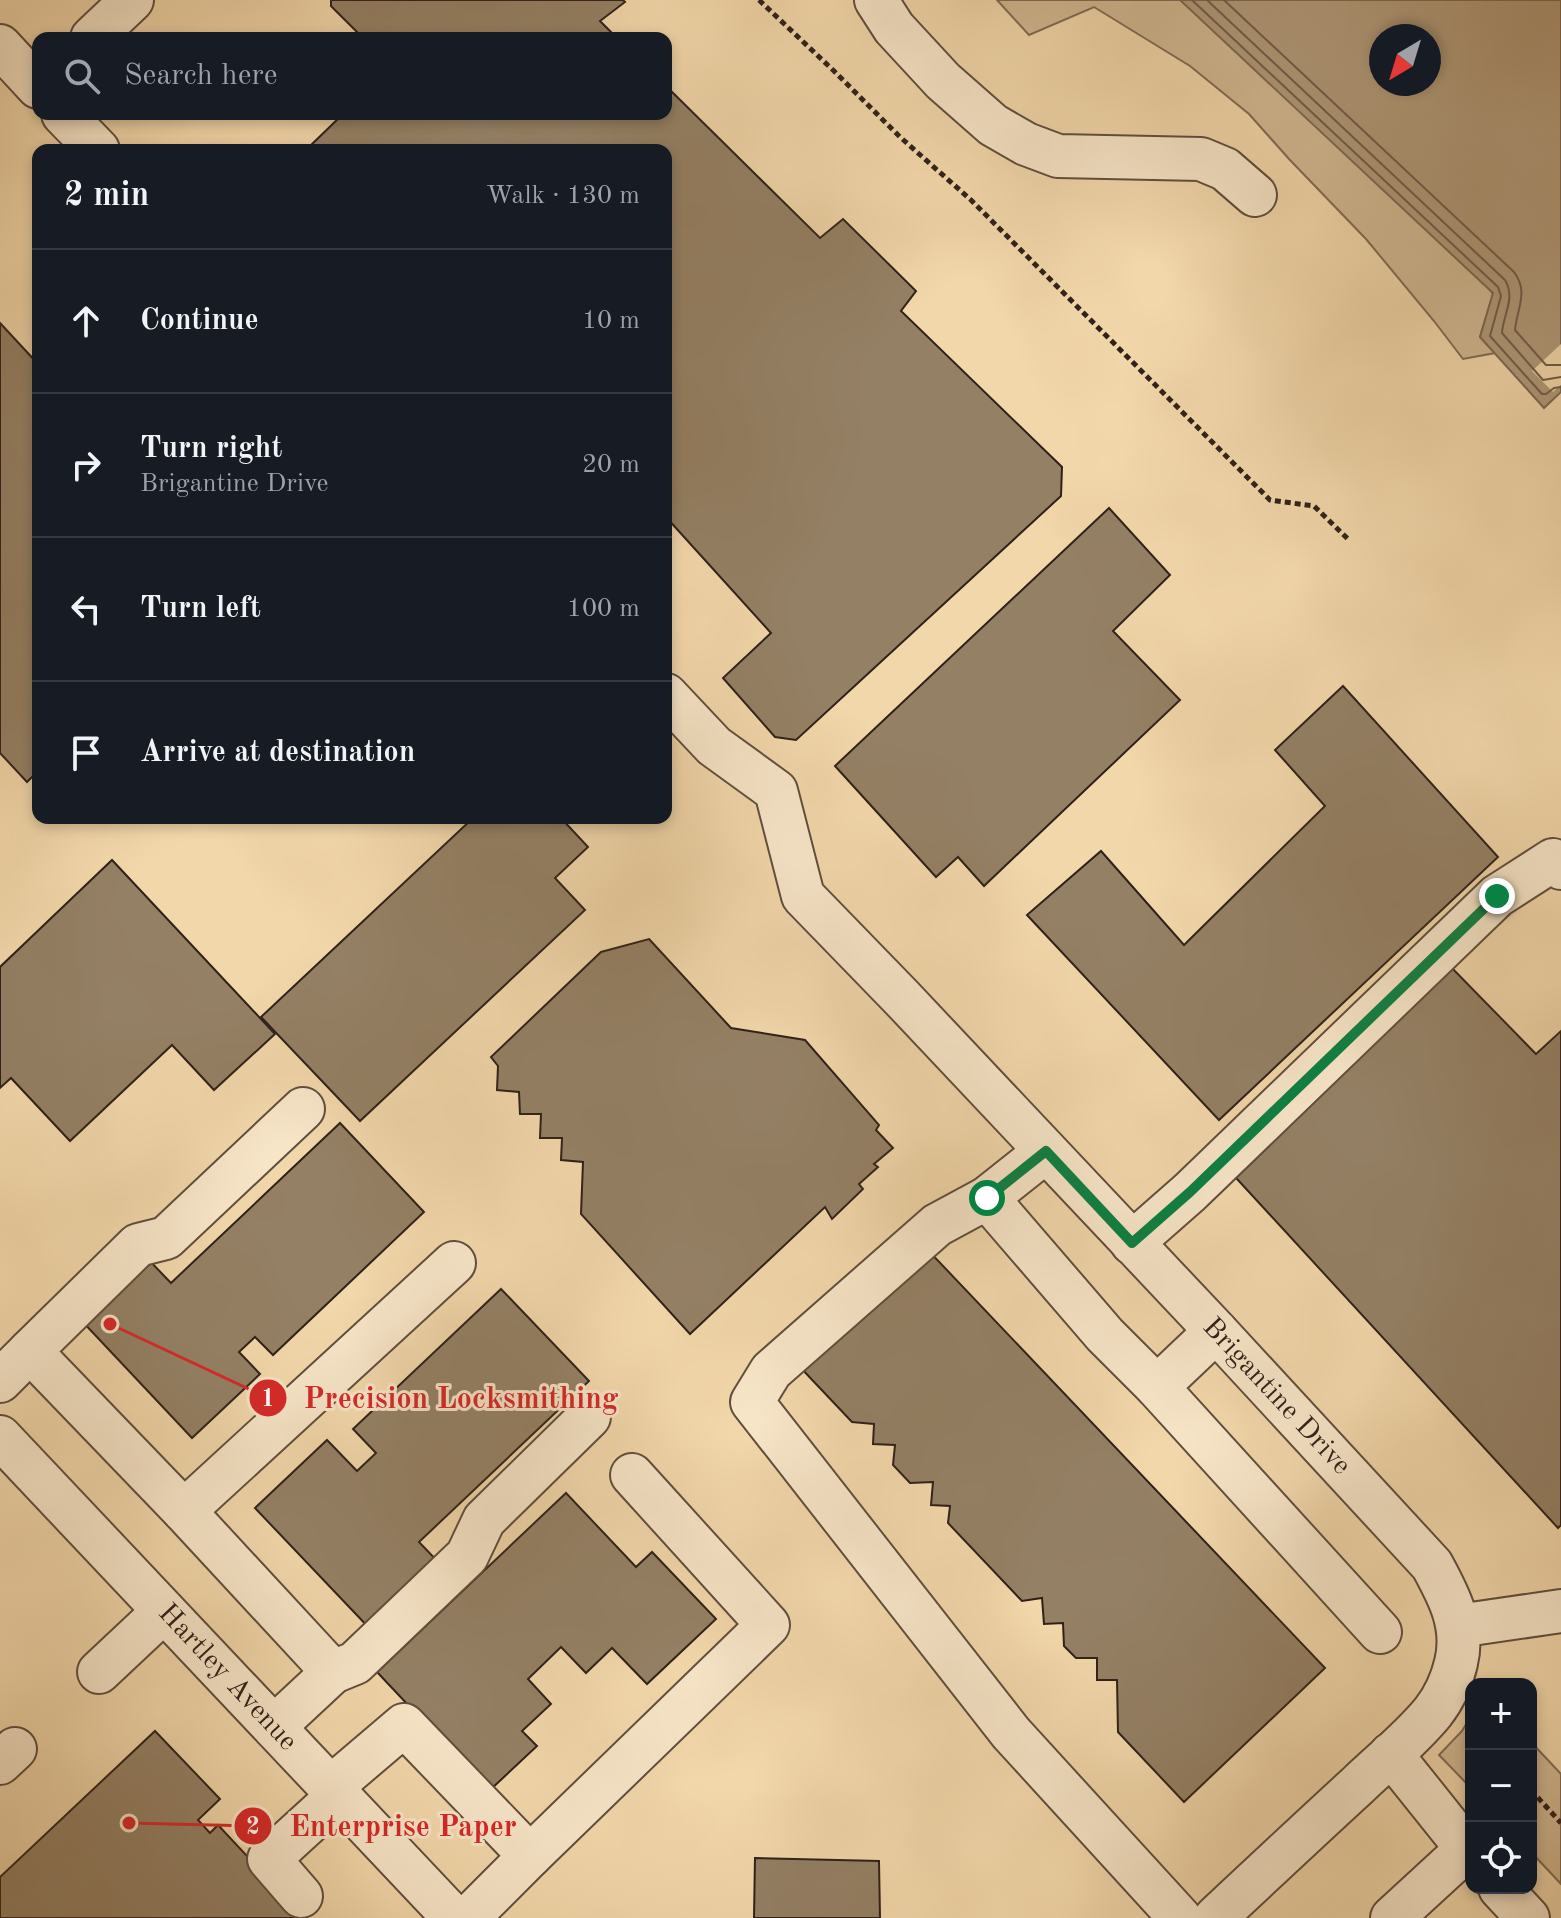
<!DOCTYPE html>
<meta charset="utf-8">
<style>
body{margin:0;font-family:"Old Standard TT",serif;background:#242831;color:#f1f3f6}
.controls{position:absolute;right:24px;bottom:24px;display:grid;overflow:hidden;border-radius:16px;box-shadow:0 4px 12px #0003}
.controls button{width:72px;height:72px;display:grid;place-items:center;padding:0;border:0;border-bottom:2px solid #363941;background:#171b24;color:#f1f3f6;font:40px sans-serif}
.compass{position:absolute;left:1369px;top:24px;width:72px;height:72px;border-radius:50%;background:#171b24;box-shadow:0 4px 12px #0003;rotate:218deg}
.stop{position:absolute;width:24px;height:24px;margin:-18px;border:6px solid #0b8043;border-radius:50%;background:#fff}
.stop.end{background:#0b8043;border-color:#fff;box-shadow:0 2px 8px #0008}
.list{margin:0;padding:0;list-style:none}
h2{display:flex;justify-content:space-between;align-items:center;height:104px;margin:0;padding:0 32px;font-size:34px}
h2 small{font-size:26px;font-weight:400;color:#9ea1a6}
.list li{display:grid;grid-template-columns:52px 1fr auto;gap:24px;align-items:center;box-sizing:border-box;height:144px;padding:0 32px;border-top:2px solid #363941}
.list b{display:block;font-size:30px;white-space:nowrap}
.list p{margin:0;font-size:26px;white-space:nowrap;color:#9ea1a6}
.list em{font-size:26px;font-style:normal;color:#9ea1a6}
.icon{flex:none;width:44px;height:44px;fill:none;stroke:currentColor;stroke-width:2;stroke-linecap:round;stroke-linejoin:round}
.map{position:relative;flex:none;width:1561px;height:1918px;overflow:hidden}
.search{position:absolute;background:#171b24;box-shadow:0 4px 12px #0003;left:32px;top:32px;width:640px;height:88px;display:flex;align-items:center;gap:20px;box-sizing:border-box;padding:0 28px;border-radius:16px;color:#9ea1a6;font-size:30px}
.panel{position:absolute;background:#171b24;box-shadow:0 4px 12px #0003;left:32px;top:144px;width:640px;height:680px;border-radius:16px}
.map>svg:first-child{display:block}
</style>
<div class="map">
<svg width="1561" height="1918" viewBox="0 0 1561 1918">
<rect width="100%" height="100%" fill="#f2d7aa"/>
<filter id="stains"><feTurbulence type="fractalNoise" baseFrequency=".0025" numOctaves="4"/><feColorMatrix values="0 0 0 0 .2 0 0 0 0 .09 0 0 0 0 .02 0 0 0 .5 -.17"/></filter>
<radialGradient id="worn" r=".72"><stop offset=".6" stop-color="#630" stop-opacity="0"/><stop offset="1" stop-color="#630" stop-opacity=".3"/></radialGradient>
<!-- green -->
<g fill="#d1b892" stroke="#806c56" stroke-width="2">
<path d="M997,0H1264L1493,294L1480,337L1495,353L1463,359L1434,321L1366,239L1289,159L1249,114L1190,66L1094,7L1029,35Z"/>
<path d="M1471,1716V1788L1439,1755L1462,1731Z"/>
<path d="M1531,1742L1561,1774V1884L1531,1852Z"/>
</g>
<!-- water -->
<path fill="#b09979" stroke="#7c6953" stroke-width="2" fill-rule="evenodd" d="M1180,0H1561V392L1544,408L1480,337L1493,293ZM1381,36H1429V84H1381Z"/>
<!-- pier -->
<path fill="#f2d7aa" d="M1561,344V385L1553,392L1532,371Z"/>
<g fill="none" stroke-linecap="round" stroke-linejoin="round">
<!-- shore -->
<g stroke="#705d4a" stroke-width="2">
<path d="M1192,0L1498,287L1501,296L1490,336L1542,394H1546L1554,388L1561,387"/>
<path d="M1207,0L1505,280C1516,298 1503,315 1502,333L1543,380L1561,377"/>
<path d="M1224,0L1514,272C1529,292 1517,308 1515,330L1546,365H1561"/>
</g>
</g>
<!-- building -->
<g fill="#948065" stroke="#2f211a" stroke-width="2">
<path d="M331,0H623L625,2L600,21L617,38H363L331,6Z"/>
<path d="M666,86L820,238L843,219L916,291L901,311L1062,467L1061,496L796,740L775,737L723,678L771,633L666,517V150H308V148L343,114H666Z"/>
<path d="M0,323L38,364V771L27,782L0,753Z"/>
<path d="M1109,508L1170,575L1113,631L1180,700L984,886L958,857L936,877L835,766Z"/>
<path d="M1343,686L1498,857L1219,1120L1027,915L1101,851L1184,945L1325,806L1275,750Z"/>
<path d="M473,818H561L588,847L555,878L585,910L360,1121L261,1017Z"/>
<path d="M112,860L275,1034L214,1090L172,1045L70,1141L11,1078L0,1088V967Z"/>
<path d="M649,939L731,1028L805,1040L879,1125L876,1130L893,1148L874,1164L878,1167L859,1184L863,1189L832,1219L825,1207L690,1334L581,1214L583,1162L561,1160L562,1138H540L541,1114H520L519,1092L497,1090L498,1066L491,1057L601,952Z"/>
<path d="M1449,965L1536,1054L1561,1031V1525L1558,1528L1226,1167Z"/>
<path d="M340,1123L424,1212L273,1355L255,1337L239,1352L260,1374L192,1438L80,1319L146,1257L171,1283Z"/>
<path d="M925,1247L1325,1668L1184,1802L1118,1732L1117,1680H1097V1658H1076L1064,1646L1063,1623L1044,1624L1042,1598L1022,1601L948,1523L950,1506L931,1505L933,1482L910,1483L893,1465L895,1445L873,1444L874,1424L852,1422L799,1366Z"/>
<path d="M501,1289L589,1381L419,1542L441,1565L372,1631L255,1508L327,1440L357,1471L376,1453L353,1429Z"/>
<path d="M566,1493L636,1567L652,1552L716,1619L647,1684L612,1648L586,1673L561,1647L528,1679L551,1704L522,1731L537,1746L489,1791L377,1672Z"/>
<path d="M155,1731L220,1799L198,1820L210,1833L218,1825L305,1918H0V1877Z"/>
<path d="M755,1858L879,1861L880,1918H754Z"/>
</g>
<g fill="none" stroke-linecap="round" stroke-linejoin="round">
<defs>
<g id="minor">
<path d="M876,0L894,28L943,81L993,125L1026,144L1058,156L1201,159L1225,169L1255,195"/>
<path d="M92,38L132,0"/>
<path d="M0,46L38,87"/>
<path d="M63,114L98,150"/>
<path d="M666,695L714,746L776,791L803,896L902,998L1216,1331L1432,1565C1449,1596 1465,1626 1456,1663C1452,1680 1444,1698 1433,1712C1411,1739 1383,1761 1358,1785C1310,1829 1262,1874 1215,1918"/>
<path d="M1046,1151L987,1198L937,1225L771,1371L752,1402L1011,1733L1180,1918"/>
<path d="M987,1198L1105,1335L1157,1387"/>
<path d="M1132,1243L1190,1192L1497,896L1553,860L1561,868"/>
<path d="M1216,1331L1157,1387L1380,1632"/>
<path d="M30,1351L138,1245L166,1238L303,1109"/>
<path d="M0,1381L30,1351L184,1511L333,1672L274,1727"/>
<path d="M0,1437L454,1918"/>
<path d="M184,1511L454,1263"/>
<path d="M1458,1626L1561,1611"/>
<path d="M99,1672L164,1611"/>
<path d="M333,1672L355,1663L467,1556L484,1520L589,1417"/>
<path d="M1391,1754L1471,1854"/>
<path d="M0,1763L15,1749"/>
<path d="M330,1788L404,1725L530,1856L468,1918"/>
<path d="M530,1856L768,1625L632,1475"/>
<path d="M1500,1888L1528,1918"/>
<path d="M301,1896L269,1859L338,1796"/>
<path d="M1392,1918L1467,1849"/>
</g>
</defs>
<!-- minor casing -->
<use href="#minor" stroke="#604e3e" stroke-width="46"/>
<!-- path -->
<g stroke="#2f211a" stroke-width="5" stroke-dasharray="6 4" stroke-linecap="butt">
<path d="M759,0L834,71L900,137L971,200L1270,500L1314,506L1349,540"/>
<path d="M1531,1790L1561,1823"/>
</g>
<!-- minor -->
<use href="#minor" stroke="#f7e5c8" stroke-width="42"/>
</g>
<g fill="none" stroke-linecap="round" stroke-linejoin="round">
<!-- route -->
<path stroke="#0b8043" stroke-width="10" d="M987,1198L1046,1151L1132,1243L1190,1192L1497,896"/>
</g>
<g text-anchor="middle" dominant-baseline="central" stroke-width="6" stroke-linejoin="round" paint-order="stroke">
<!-- street labels -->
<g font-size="28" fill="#2f211a" stroke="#f7e5c8">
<text transform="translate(1276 1397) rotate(47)">Brigantine Drive</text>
<text transform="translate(227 1678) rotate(47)">Hartley Avenue</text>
</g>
</g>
<!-- callouts -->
<path fill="none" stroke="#d62828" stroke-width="3" d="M110 1324L268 1398M129 1823L253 1826"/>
<g fill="#d62828" stroke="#f7e5c8" stroke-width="3">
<circle cx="110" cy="1324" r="8"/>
<circle cx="129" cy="1823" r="8"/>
<circle cx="268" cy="1398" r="20"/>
<circle cx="253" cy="1826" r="20"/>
</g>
<g font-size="24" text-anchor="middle" font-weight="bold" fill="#fff">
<text x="268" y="1406">1</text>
<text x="253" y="1834">2</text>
</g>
<g font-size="30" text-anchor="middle" font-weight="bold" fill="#d62828" stroke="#f7e5c8" stroke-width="6" stroke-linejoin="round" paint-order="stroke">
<text x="461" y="1408">Precision Locksmithing</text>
<text x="403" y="1836">Enterprise Paper</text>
</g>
<rect width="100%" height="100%" filter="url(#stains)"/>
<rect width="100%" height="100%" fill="url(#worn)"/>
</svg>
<div class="controls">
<button>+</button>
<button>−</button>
<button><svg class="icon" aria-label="locate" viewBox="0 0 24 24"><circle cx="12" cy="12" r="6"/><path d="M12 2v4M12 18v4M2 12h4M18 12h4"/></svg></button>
</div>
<svg class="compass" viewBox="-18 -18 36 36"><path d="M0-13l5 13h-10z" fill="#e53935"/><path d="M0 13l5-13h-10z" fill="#9ea1a6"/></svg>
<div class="stop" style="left:987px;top:1198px"></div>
<div class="stop end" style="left:1497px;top:896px"></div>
<div class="search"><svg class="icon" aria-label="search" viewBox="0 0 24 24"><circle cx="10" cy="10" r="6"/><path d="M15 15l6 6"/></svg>Search here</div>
<section class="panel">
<h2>2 min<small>Walk · 130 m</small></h2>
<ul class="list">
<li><svg class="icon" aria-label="ahead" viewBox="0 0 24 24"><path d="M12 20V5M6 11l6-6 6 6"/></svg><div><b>Continue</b></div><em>10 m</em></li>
<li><svg class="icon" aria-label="right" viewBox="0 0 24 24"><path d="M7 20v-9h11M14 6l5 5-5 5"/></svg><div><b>Turn right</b><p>Brigantine Drive</p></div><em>20 m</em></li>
<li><svg class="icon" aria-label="left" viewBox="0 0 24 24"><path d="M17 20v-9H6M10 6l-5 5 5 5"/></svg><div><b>Turn left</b></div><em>100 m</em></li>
<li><svg class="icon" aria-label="arrive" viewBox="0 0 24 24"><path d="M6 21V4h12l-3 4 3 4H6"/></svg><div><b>Arrive at destination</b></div></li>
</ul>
</section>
</div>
